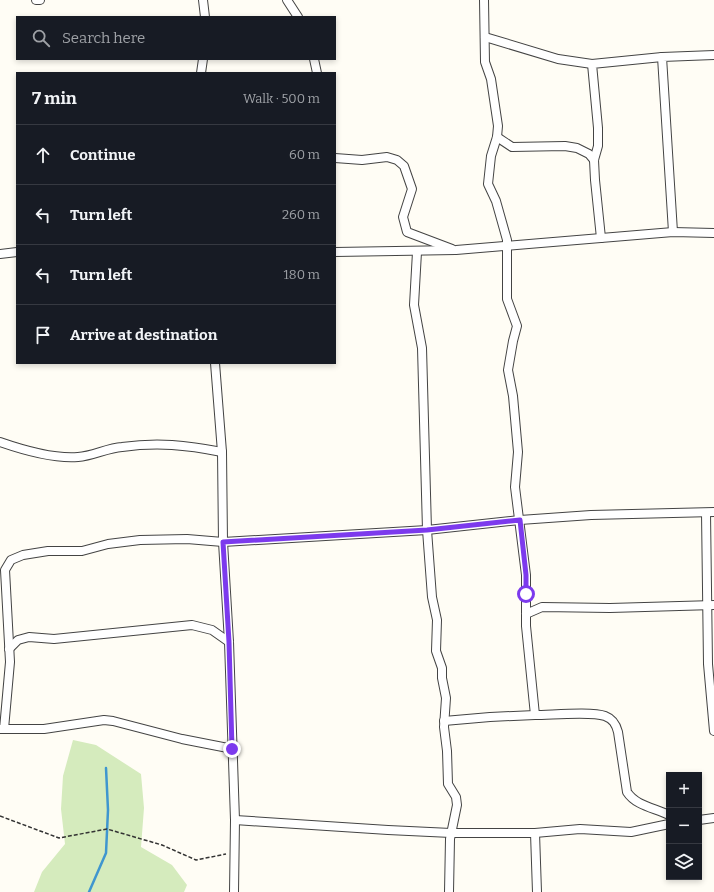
<!DOCTYPE html>
<meta charset="utf-8">
<style>
body{margin:0;font-family:Bitter,serif;background:#242831;color:#f1f3f6}
.controls{position:absolute;right:12px;bottom:12px;display:grid;overflow:hidden;border-radius:0px;box-shadow:0 2px 6px #0003}
.controls button{width:36px;height:36px;display:grid;place-items:center;padding:0;border:0;border-bottom:1px solid #363941;background:#171b24;color:#f1f3f6;font:20px sans-serif}
.stop{position:absolute;width:12px;height:12px;margin:-9px;border:3px solid #7c3aed;border-radius:50%;background:#fff}
.stop.end{background:#7c3aed;border-color:#fff;box-shadow:0 1px 4px #0008}
.list{margin:0;padding:0;list-style:none}
h2{display:flex;justify-content:space-between;align-items:center;height:52px;margin:0;padding:0 16px;font-size:17px}
h2 small{font-size:13px;font-weight:400;color:#9ea1a6}
.list li{display:grid;grid-template-columns:26px 1fr auto;gap:12px;align-items:center;box-sizing:border-box;height:60px;padding:0 16px;border-top:1px solid #363941}
.list b{display:block;font-size:15px;white-space:nowrap}
.list em{font-size:13px;font-style:normal;color:#9ea1a6}
.icon{flex:none;width:22px;height:22px;fill:none;stroke:currentColor;stroke-width:2;stroke-linecap:round;stroke-linejoin:round}
.map{position:relative;flex:none;width:714px;height:892px;overflow:hidden}
.search{position:absolute;background:#171b24;box-shadow:0 2px 6px #0003;left:16px;top:16px;width:320px;height:44px;display:flex;align-items:center;gap:10px;box-sizing:border-box;padding:0 14px;border-radius:0px;color:#9ea1a6;font-size:15px}
.panel{position:absolute;background:#171b24;box-shadow:0 2px 6px #0003;left:16px;top:72px;width:320px;height:292px;border-radius:0px}
.map>svg:first-child{display:block}
</style>
<div class="map">
<svg width="714" height="892" viewBox="0 0 714 892">
<rect width="100%" height="100%" fill="#fffdf5"/>
<!-- green -->
<path fill="#d5ebbd" d="M73,740L96,745L141,774L144,808L141,847L172,865L187,885L184,892H34L42,872L65,844L61,809L63,776Z"/>
<g fill="none" stroke-linecap="round" stroke-linejoin="round">
<!-- stream -->
<path stroke="#3f96cf" stroke-width="2.5" d="M89,892L106,853L108,810L106,768"/>
<defs>
<g id="minor">
<path d="M36,0H40"/>
<path d="M203,0L205,17"/>
<path d="M287,0L298,17"/>
<path d="M484,0L485,62L491,79L498,126L497,137L491,156L488,184L496,201L507,240V299L517,326L513,341L508,370L513,396L518,452L515,487L526,575V626L535,715C551,715 592,711 605,716C613,719 616,724 618,732L627,792C636,806 655,808 669,815"/>
<path d="M485,37L558,59L592,64"/>
<path d="M314,59L317,73"/>
<path d="M201,73L203,59"/>
<path d="M497,137L512,147L565,146L577,148L589,154L594,160"/>
<path d="M335,158L362,160L387,157L397,160L404,166L412,189L403,217L407,232L452,249"/>
<path d="M673,232L662,57L714,55"/>
<path d="M601,238L595,180L594,160L598,146V128L592,64L662,57"/>
<path d="M335,252L456,250L673,232L714,233"/>
<path d="M417,252L414,305L422,348L427,530L432,597L437,620L436,651L442,668V678L446,698L444,727L447,751L448,784L456,797L457,805L450,839L449,892"/>
<path d="M0,254L17,252"/>
<path d="M215,363L222,452L223,542L229,642L235,820L234,892"/>
<path d="M0,442C23,450 53,459 78,457C93,456 107,448 122,447C158,442 186,445 222,452"/>
<path d="M706,513L708,664L714,731"/>
<path d="M526,614L542,607L610,608L714,605"/>
<path d="M9,649L18,640L29,637L54,639L192,625L212,630L229,642"/>
<path d="M444,721L490,717L535,715"/>
<path d="M0,729H44L104,720L113,721L182,739L233,749"/>
<path d="M4,729L10,662L5,570L11,560L23,555L48,551H82L108,544L140,540L187,539L223,542L427,530L520,520L591,515L714,512"/>
<path d="M235,820L388,830L451,833H535L580,829L631,832L669,824"/>
<path d="M699,820L714,818"/>
<path d="M535,833L537,892"/>
</g>
</defs>
<!-- minor casing -->
<use href="#minor" stroke="#444" stroke-width="10"/>
<!-- path -->
<path stroke="#333" stroke-width="1.5" stroke-dasharray="4 2" stroke-linecap="butt" d="M0,816L59,838L107,829L162,845L196,860L226,854"/>
<!-- minor -->
<use href="#minor" stroke="#fff" stroke-width="8"/>
</g>
<g fill="none" stroke-linecap="round" stroke-linejoin="round">
<!-- route -->
<path stroke="#7c3aed" stroke-width="5" d="M232,749L229,642L223,542L427,530L520,520L526,575V594"/>
</g>
</svg>
<div class="controls">
<button>+</button>
<button>−</button>
<button><svg class="icon" aria-label="layers" viewBox="0 0 24 24"><path d="M12 4l9 5-9 5-9-5zM3 14l9 5 9-5"/></svg></button>
</div>
<div class="stop" style="left:526px;top:594px"></div>
<div class="stop end" style="left:232px;top:749px"></div>
<div class="search"><svg class="icon" aria-label="search" viewBox="0 0 24 24"><circle cx="10" cy="10" r="6"/><path d="M15 15l6 6"/></svg>Search here</div>
<section class="panel">
<h2>7 min<small>Walk · 500 m</small></h2>
<ul class="list">
<li><svg class="icon" aria-label="ahead" viewBox="0 0 24 24"><path d="M12 20V5M6 11l6-6 6 6"/></svg><div><b>Continue</b></div><em>60 m</em></li>
<li><svg class="icon" aria-label="left" viewBox="0 0 24 24"><path d="M17 20v-9H6M10 6l-5 5 5 5"/></svg><div><b>Turn left</b></div><em>260 m</em></li>
<li><svg class="icon" aria-label="left" viewBox="0 0 24 24"><path d="M17 20v-9H6M10 6l-5 5 5 5"/></svg><div><b>Turn left</b></div><em>180 m</em></li>
<li><svg class="icon" aria-label="arrive" viewBox="0 0 24 24"><path d="M6 21V4h12l-3 4 3 4H6"/></svg><div><b>Arrive at destination</b></div></li>
</ul>
</section>
</div>
